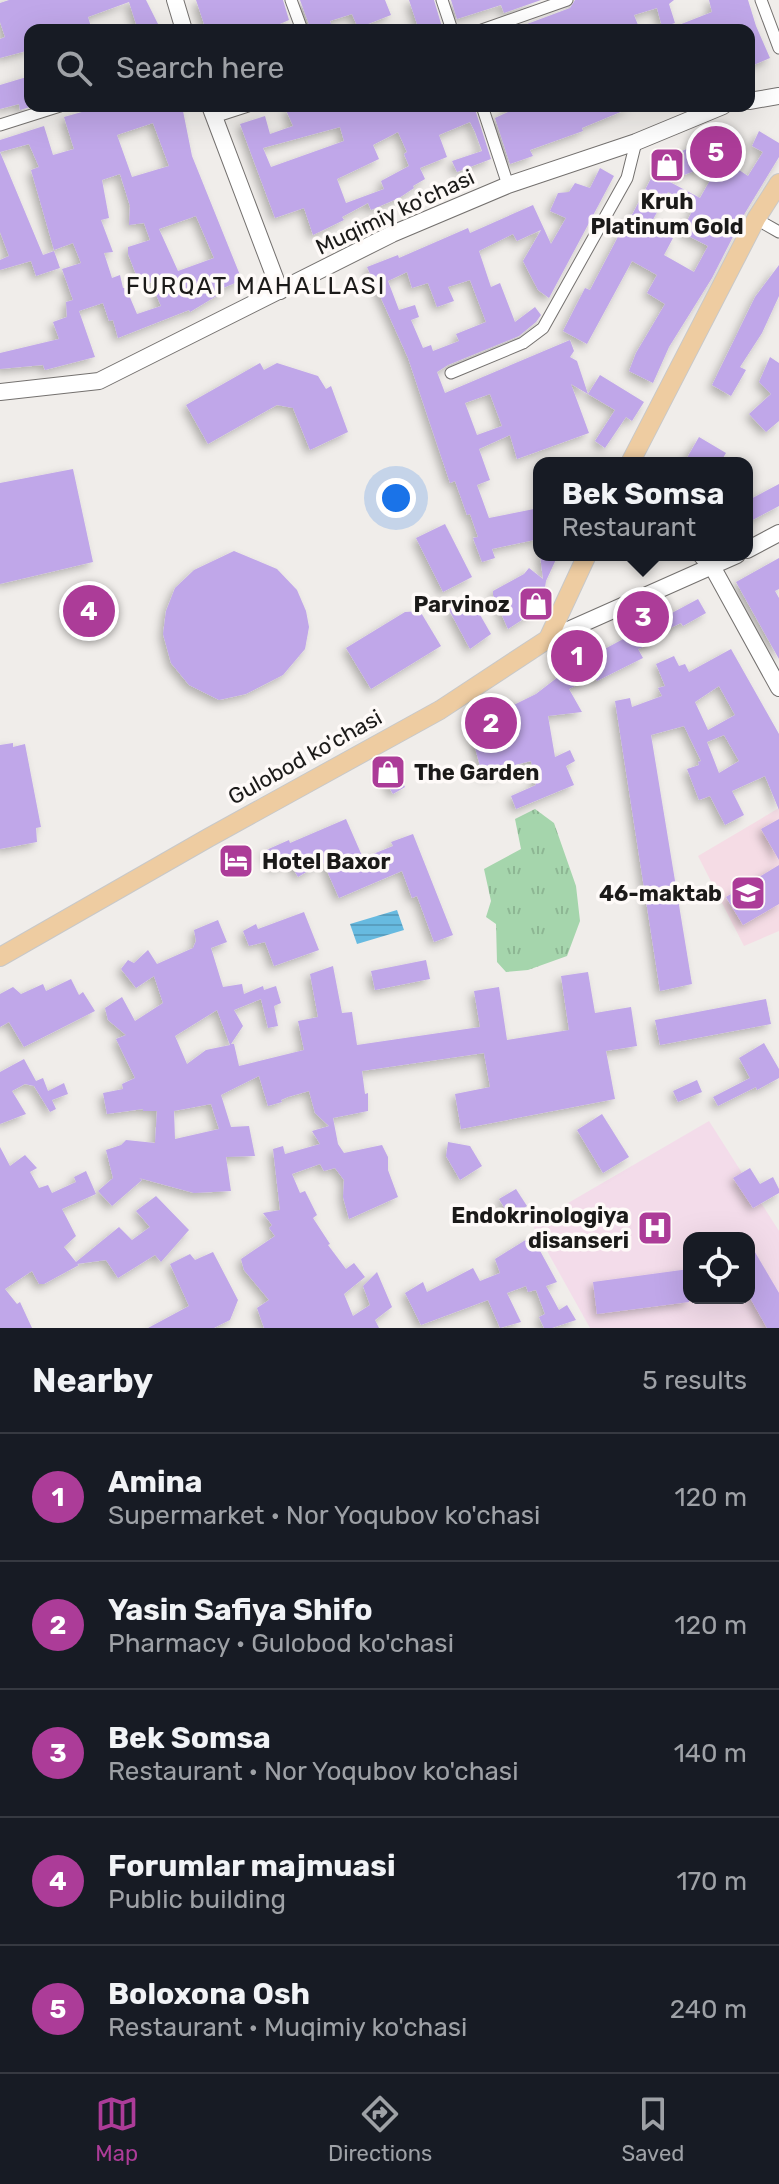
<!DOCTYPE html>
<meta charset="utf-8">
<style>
body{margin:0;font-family:Rubik,sans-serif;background:#20242c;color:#f1f3f6}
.controls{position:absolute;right:24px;bottom:24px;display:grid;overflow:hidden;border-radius:16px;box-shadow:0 8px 32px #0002}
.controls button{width:72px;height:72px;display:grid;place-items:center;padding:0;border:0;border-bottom:2px solid #363941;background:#171b24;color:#f1f3f6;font:40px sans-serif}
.you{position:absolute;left:396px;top:498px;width:28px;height:28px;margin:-20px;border:6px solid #fff;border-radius:50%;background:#1a73e8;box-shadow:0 0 0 12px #1a73e833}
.badge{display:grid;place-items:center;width:52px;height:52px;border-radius:50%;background:#ac3c98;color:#fff;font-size:26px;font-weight:700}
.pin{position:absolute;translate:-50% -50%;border:4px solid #fff;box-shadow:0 2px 8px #0006}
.popup{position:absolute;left:533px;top:457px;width:220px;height:104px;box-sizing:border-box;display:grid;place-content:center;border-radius:16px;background:#171b24;filter:drop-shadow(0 2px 6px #0005);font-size:26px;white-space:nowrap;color:#9ea1a6}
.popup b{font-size:30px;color:#f1f3f6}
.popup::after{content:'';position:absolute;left:50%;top:100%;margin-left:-16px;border:16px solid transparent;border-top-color:#171b24}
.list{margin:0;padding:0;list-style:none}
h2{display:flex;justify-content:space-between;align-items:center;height:104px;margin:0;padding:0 32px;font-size:34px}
h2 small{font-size:26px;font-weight:400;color:#9ea1a6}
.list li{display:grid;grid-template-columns:52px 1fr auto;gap:24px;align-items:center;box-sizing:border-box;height:128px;padding:0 32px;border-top:2px solid #363941}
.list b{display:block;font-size:30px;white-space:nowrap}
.list p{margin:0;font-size:26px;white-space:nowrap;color:#9ea1a6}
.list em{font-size:26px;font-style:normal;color:#9ea1a6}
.icon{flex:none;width:44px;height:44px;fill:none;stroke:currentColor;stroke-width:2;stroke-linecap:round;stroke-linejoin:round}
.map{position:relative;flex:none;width:779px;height:1328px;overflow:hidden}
.search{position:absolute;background:#171b24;box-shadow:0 8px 32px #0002;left:24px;right:24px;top:24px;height:88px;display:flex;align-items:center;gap:20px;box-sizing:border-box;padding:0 28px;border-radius:16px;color:#9ea1a6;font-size:30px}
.sheet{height:744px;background:#171b24}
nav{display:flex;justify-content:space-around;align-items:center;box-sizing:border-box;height:112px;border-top:2px solid #363941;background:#171b24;font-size:22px;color:#9ea1a6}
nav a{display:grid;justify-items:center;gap:4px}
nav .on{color:#ac3c98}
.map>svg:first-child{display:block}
</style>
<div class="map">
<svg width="779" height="1328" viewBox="0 0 779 1328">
<defs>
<pattern id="grass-tufts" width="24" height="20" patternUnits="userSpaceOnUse" patternTransform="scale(2)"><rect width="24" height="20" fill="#a5d5ac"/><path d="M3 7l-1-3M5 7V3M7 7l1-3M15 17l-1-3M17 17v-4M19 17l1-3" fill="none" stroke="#8db693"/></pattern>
<pattern id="water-rules" width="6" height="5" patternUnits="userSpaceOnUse" patternTransform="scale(2)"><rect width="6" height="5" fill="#67bae0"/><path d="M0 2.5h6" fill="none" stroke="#599fc0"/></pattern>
<filter id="shadow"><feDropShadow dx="-4" dy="4" stdDeviation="4" flood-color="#0004"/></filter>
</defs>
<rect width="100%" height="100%" fill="#f0edea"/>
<!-- education -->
<path fill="#f5dce5" d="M779,808V931L744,946L698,856Z"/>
<!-- medical -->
<path fill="#f3dcea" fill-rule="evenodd" d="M709,1121L779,1231V1328H590L532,1224ZM689,1238H749V1298H689Z"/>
<!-- grass -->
<path fill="url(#grass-tufts)" d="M535,809L554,823L576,886L580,921L567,956L528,970L506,972L497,962L496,924L486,917L491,901L484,869L521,849L515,819Z"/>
<!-- water -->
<path fill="url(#water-rules)" d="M397,910L404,930L357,944L350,924Z"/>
<!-- building -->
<g fill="#c0a7e9" fill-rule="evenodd" filter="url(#shadow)">
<path d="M9,0H146L161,30H138L129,2L88,17L92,30H30V50L0,58V39L5,37L0,22V3Z"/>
<path d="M196,0H283L289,20L266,30H258L256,27L246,30H206Z"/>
<path d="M300,0H385L391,15L358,28L352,14L330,21L333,30H311Z"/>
<path d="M409,0H434L442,27L419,30Z"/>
<path d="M451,0H541L504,13L501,5L457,19Z"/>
<path d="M575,0H674L669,4L675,23L662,27L657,8L634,15L640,30H511L570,8Z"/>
<path d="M709,0H748L756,26L770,58L749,67V30H666L712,12Z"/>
<path d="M30,76V107L20,110L19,104L0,109V85Z"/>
<path d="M103,106H182L192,156L242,280L221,289L223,292L190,312L189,310L118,338L113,320L109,321L103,303L79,311L95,357L45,370L43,365L0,369V353L59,339L53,322L67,317L66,302L73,300L62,269L81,263L73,243L54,250L31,170L39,167L29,144L0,152L43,255L54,251L60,268L36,276L31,261L0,270V260L9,256L0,232V140L44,126L53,155L74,149L64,117ZM153,123L169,166L132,177L117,135ZM120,174L130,206L129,225L144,223L150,240L128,247V254L137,277L147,274L161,306L137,314L126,288H123L120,275L112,278L104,253L113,252L101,220L109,218L102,180ZM196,216L214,258L178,271L159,229Z"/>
<path d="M294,106H474L491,159L457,172L452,161L482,151L475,132L470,122L439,135L447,157L420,168L425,179L413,186L414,188L399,198L371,210L368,203L342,217L344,220L313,235L304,208L275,218L240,124L265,116L270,134L293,126L286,110ZM340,127L344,141L271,167L263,148ZM398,132L407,152L404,154L409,166L381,181L384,189L346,203L337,179L379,159L373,145Z"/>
<path d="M506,106H533L535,112L551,106H635L582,128L583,131L530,150L533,156L510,164L495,118L508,112Z"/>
<path d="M759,131L779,143V157L745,213L712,278L669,347L653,383L629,371L636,353L665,304L647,293L657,275L632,261L587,344L563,331L585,288L590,290L630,214L632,215L657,167L654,165L661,159L700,144L703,150L721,144L726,159L724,160L748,176L763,152L752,146ZM721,161L700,198L668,181ZM668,192L695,206L681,232L708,246L694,272L664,255L673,238L650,225Z"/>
<path d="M600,168L614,176L549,298L538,290L523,261L541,230L517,241L513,234L479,251L491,287L500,283L515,322L535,307L541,315L536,322L519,336L448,365L437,372L445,393L570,340L574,351L570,357L577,361L588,394L571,384L589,433L517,459L510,435L479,449L490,480L477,485L489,518L539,508V539L492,549L495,558L482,562L473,538L478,537L470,514L467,515L455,481L450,483L408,358L367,267L398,255L399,258L468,228L470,233L533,205L551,244L566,218L550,211L558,193L569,192L575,183L590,188ZM407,272L412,288L428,283L437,307L454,301L448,287L470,280L486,322L456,334L459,341L433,351L431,345L423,348L411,320L419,317L415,305L399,310L388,281ZM490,394L502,426L477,435L465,403Z"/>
<path d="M779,265V296L762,333L740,367L746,370L731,396L712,385L755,297Z"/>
<path d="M770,357L779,363V421L766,432L749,414L771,394L759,382Z"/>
<path d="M260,363L264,370L277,363L318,376L326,389L331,386L348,432L310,450L293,408L277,405L208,444L186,405Z"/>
<path d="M600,375L644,402L632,421L626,417L605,448L595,441L615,410L588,394Z"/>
<path d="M699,437L726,453L720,463H684Z"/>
<path d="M73,469L93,562L0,584V483Z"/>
<path d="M779,484V506L747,523V501Z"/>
<path d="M445,524L472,577L443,592L416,538Z"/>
<path d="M234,551L277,569L297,590L306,611L309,627L305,649L283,675L246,694L219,700L189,685L171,663L163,634L166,611L175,588L194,570Z"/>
<path d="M540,555H558L546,581L542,607L508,629L493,595V591L524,574L529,568L543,579Z"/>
<path d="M779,558V589L775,591L779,598V659L736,582Z"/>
<path d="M698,599L706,613L683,626L681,623L653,636L655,642L638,649L643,658L597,681L594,676L569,689L582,712L548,716L555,757L570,750L575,761L566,766L574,785L516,809L511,796L536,785L531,761L503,768L504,773L483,777L474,744L478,743L477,723L536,694L571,667Z"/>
<path d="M475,606L491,634L470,649L448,608Z"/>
<path d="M420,611L441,646L371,689L346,648L405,612Z"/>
<path d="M731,649L779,734V810L765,776L732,791L744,815L725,825L710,796L699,800L687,769L699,765L698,762L701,761L684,726L651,735L692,984L660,991L615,701L630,698L632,707L662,696L658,688L665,686L656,664L674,656L679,666L685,664L689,672ZM719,686L735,715L708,730L695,702ZM724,735L739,761L719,773L707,742Z"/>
<path d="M13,743V747L25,744L41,827L36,828L37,842L0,849V745Z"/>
<path d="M394,767L405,787L393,794L381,774Z"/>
<path d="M346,819L363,858L393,846L391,842L413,834L453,935L434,942L417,896L412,898L402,871L339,898L323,862L298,877L290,863L273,870L264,851L289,840L290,843Z"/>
<path d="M779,819V860L761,829Z"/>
<path d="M779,865V904L743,925L726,897Z"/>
<path d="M304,912L319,950L274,966L265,942L249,946L243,931L256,924L258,929Z"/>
<path d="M218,920L227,942L211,948L223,987L242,984L244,994L263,986L264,990L276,986L281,1003L274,1006L278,1026L268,1028L261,999L234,1010L243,1026L231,1044H234L239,1066L304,1050L298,1021L318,1017L310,974L333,966L342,1013L352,1012L357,1045L480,1027L474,991L499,987L507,1040L569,1030L561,976L588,972L595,1013L631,1007L637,1046L606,1051L615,1099L461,1129L455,1094L490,1087L484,1053L362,1071L365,1094L368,1093V1111L333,1118L338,1144L344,1153L382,1145L388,1157V1170L398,1197L349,1219L343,1197L344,1180L335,1168L324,1171L320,1164L292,1174L300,1193L305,1191L317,1215L313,1218L330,1244L328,1245L346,1269L354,1263L365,1277L344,1294L353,1316L370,1305L363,1286L377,1272L392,1307L375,1320L379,1328H264L257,1308L269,1300L244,1270L241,1259L275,1236L269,1228L272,1225L263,1213L280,1210L273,1149L283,1146L285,1154L320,1144L312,1131L329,1126L315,1113L309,1091L288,1097L281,1100L282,1102L268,1106L259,1076L221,1095L231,1127L249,1126L255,1156L226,1157L231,1191L194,1193L139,1178L142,1180L112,1206L98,1191L113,1178L106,1150L121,1145L126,1140L155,1143L157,1111H143V1109L107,1114L103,1093L123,1089L122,1084L135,1078L116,1039L126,1035L108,1020L105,1008L122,997L135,1021L163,1003L154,976L136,988L121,969L128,960L134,963L148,950L157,964L193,948L196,941L194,930ZM217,1010L230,1045L206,1050L187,1064L175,1036ZM211,1104L219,1129L175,1139L174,1111Z"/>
<path d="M426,960L430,979L375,990L371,971Z"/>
<path d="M71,979L79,995L83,992L95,1011L24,1047L9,1022L0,1027V994L13,987L21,994L43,984L46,991Z"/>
<path d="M766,999L771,1024L660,1045L655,1020Z"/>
<path d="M764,1043L779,1069V1078L757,1090L756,1087L718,1106L713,1097L750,1078L739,1058Z"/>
<path d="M24,1059L36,1081L43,1078L48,1091L64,1083L68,1094L52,1100L56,1109L50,1112L34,1086L25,1084L12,1091L26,1114L0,1124V1072Z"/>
<path d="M697,1080L702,1092L678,1102L673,1091Z"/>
<path d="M602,1114L629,1157L603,1173L577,1130Z"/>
<path d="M448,1142L470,1146L482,1166L460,1180L446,1156Z"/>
<path d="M0,1147L10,1166L25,1155L37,1168L30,1172L39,1188L48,1185L52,1193L76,1182L74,1177L86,1171L96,1194L62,1209L76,1236L64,1247L76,1262L119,1227L132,1240L150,1227L136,1211L156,1196L189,1230L161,1262L155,1255L118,1278L106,1260L77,1264L79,1265L44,1284H39L32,1271L5,1289L17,1304L20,1302L32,1328H0Z"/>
<path d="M750,1168L760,1184L773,1177L779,1189V1193L753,1208L733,1178Z"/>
<path d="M516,1189L527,1206L510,1217L499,1199Z"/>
<path d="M532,1236L557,1282L546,1286L559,1310L567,1305L576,1320L552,1328H544L539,1317L545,1314L536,1290L528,1292L526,1286L507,1293L521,1322L500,1328L488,1300L421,1325L405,1293L423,1282L427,1292L473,1268L480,1281L500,1273L495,1259Z"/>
<path d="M749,1242L779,1293V1328H767L749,1296Z"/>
<path d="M213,1252L238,1300L230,1320L214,1328H148L189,1306L170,1264L190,1254L195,1260Z"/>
<path d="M689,1269V1302L597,1314L593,1282Z"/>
</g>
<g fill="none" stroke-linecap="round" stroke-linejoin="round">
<defs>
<g id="street">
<path d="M291,0L302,30"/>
<path d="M442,0L452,30"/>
<path d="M761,0L779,48"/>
<path d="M482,30L567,0"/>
<path d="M482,106L508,185"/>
<path d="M214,117L248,106"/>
<path d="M0,125L60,106"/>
<path d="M756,219L779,232"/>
<path d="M451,373L523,343L543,328L627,178L636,142"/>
</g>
<g id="secondary">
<path d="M175,0L184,30"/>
<path d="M749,101L779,96"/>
<path d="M210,106L280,291"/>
<path d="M0,392L99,381L392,234L508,185L636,142L723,106"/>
<path d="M747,550L779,533"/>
<path d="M701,555L713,568L779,688"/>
<path d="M548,639L737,555"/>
</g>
<g id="primary">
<path d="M630,463L756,219L779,183"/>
<path d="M0,957L208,838L440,710L548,639L587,555"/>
</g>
</defs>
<!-- street casing -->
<use href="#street" stroke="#74716f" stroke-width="13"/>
<!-- secondary casing -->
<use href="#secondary" stroke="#74716f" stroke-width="18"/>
<!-- primary casing -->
<use href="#primary" stroke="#c8c8c8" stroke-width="20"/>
<!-- street -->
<use href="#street" stroke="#fff" stroke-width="11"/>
<!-- secondary -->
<use href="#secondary" stroke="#fff" stroke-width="16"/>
<!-- primary -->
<use href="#primary" stroke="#eecca1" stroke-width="18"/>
</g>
<!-- icons -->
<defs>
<symbol id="shop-square" viewBox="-11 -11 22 22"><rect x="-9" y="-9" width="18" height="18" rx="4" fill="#ac3c98" stroke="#fefaf8"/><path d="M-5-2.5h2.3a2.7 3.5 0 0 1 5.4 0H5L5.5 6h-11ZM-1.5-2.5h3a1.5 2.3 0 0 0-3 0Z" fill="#fff"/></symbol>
<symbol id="hotel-square" viewBox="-11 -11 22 22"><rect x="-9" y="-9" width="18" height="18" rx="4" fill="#ac3c98" stroke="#fefaf8"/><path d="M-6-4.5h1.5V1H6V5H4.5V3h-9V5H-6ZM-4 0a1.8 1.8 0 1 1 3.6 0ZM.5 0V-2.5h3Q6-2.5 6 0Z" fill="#fff"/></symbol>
<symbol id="school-square" viewBox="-11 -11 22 22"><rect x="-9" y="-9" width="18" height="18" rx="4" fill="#ac3c98" stroke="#fefaf8"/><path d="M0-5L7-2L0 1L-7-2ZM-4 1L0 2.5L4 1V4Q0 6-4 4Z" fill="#fff"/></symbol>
<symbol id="hospital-square" viewBox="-11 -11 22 22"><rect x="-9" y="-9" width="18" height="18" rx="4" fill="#ac3c98" stroke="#fefaf8"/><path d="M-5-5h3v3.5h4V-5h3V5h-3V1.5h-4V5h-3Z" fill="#fff"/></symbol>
</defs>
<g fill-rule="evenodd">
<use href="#shop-square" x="647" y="145" width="40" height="40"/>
<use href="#shop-square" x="516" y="584" width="40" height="40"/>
<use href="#shop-square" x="368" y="752" width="40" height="40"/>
<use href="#hotel-square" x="216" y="841" width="40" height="40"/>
<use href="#school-square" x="728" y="873" width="40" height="40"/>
<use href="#hospital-square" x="635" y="1208" width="40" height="40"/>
</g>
<g text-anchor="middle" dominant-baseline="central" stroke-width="7" stroke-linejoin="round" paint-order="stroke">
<!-- poi labels -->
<g font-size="22" font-weight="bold" fill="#1b1a19" stroke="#fefaf8" text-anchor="end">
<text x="667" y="201" text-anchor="middle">Kruh<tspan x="667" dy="25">Platinum Gold</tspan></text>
<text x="510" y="604">Parvinoz</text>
<text x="414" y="772" text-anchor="start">The Garden</text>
<text x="262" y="861" text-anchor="start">Hotel Baxor</text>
<text x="722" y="893">46-maktab</text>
<text x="629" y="1215">Endokrinologiya<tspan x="629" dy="25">disanseri</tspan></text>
</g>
<!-- street labels -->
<g font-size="22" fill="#1b1a19" stroke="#fefaf8">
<text transform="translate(395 212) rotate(-25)">Muqimiy ko'chasi</text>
<text transform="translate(305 757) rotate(-29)">Gulobod ko'chasi</text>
</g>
<!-- neighbourhood labels -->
<g font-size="24" letter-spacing="2" fill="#1b1a19" stroke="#fefaf8">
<text x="256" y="286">FURQAT MAHALLASI</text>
</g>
</g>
</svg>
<div class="controls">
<button><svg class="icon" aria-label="locate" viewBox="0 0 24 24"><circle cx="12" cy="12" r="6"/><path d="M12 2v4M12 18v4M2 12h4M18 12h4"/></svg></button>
</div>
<div class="you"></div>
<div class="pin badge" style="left:577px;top:656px">1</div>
<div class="pin badge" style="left:491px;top:723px">2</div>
<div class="pin badge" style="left:643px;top:617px">3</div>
<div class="popup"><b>Bek Somsa</b>Restaurant</div>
<div class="pin badge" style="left:89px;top:611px">4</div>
<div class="pin badge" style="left:716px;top:152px">5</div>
<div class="search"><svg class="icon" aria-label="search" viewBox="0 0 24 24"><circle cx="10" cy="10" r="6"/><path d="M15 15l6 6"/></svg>Search here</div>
</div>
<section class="sheet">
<h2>Nearby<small>5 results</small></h2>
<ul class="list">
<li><span class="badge">1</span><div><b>Amina</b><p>Supermarket · Nor Yoqubov ko'chasi</p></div><em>120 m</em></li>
<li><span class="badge">2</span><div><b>Yasin Safiya Shifo</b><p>Pharmacy · Gulobod ko'chasi</p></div><em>120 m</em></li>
<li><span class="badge">3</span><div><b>Bek Somsa</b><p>Restaurant · Nor Yoqubov ko'chasi</p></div><em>140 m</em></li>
<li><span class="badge">4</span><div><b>Forumlar majmuasi</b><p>Public building</p></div><em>170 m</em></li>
<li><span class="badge">5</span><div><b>Boloxona Osh</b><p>Restaurant · Muqimiy ko'chasi</p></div><em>240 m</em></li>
</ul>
</section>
<nav>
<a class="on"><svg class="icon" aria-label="map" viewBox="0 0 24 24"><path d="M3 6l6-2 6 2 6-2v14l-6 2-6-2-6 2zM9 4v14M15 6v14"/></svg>Map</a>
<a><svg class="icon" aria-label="directions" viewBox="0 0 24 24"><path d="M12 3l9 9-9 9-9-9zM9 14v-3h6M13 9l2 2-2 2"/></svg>Directions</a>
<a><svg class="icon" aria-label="saved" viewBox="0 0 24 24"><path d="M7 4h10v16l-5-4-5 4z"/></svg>Saved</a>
</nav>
